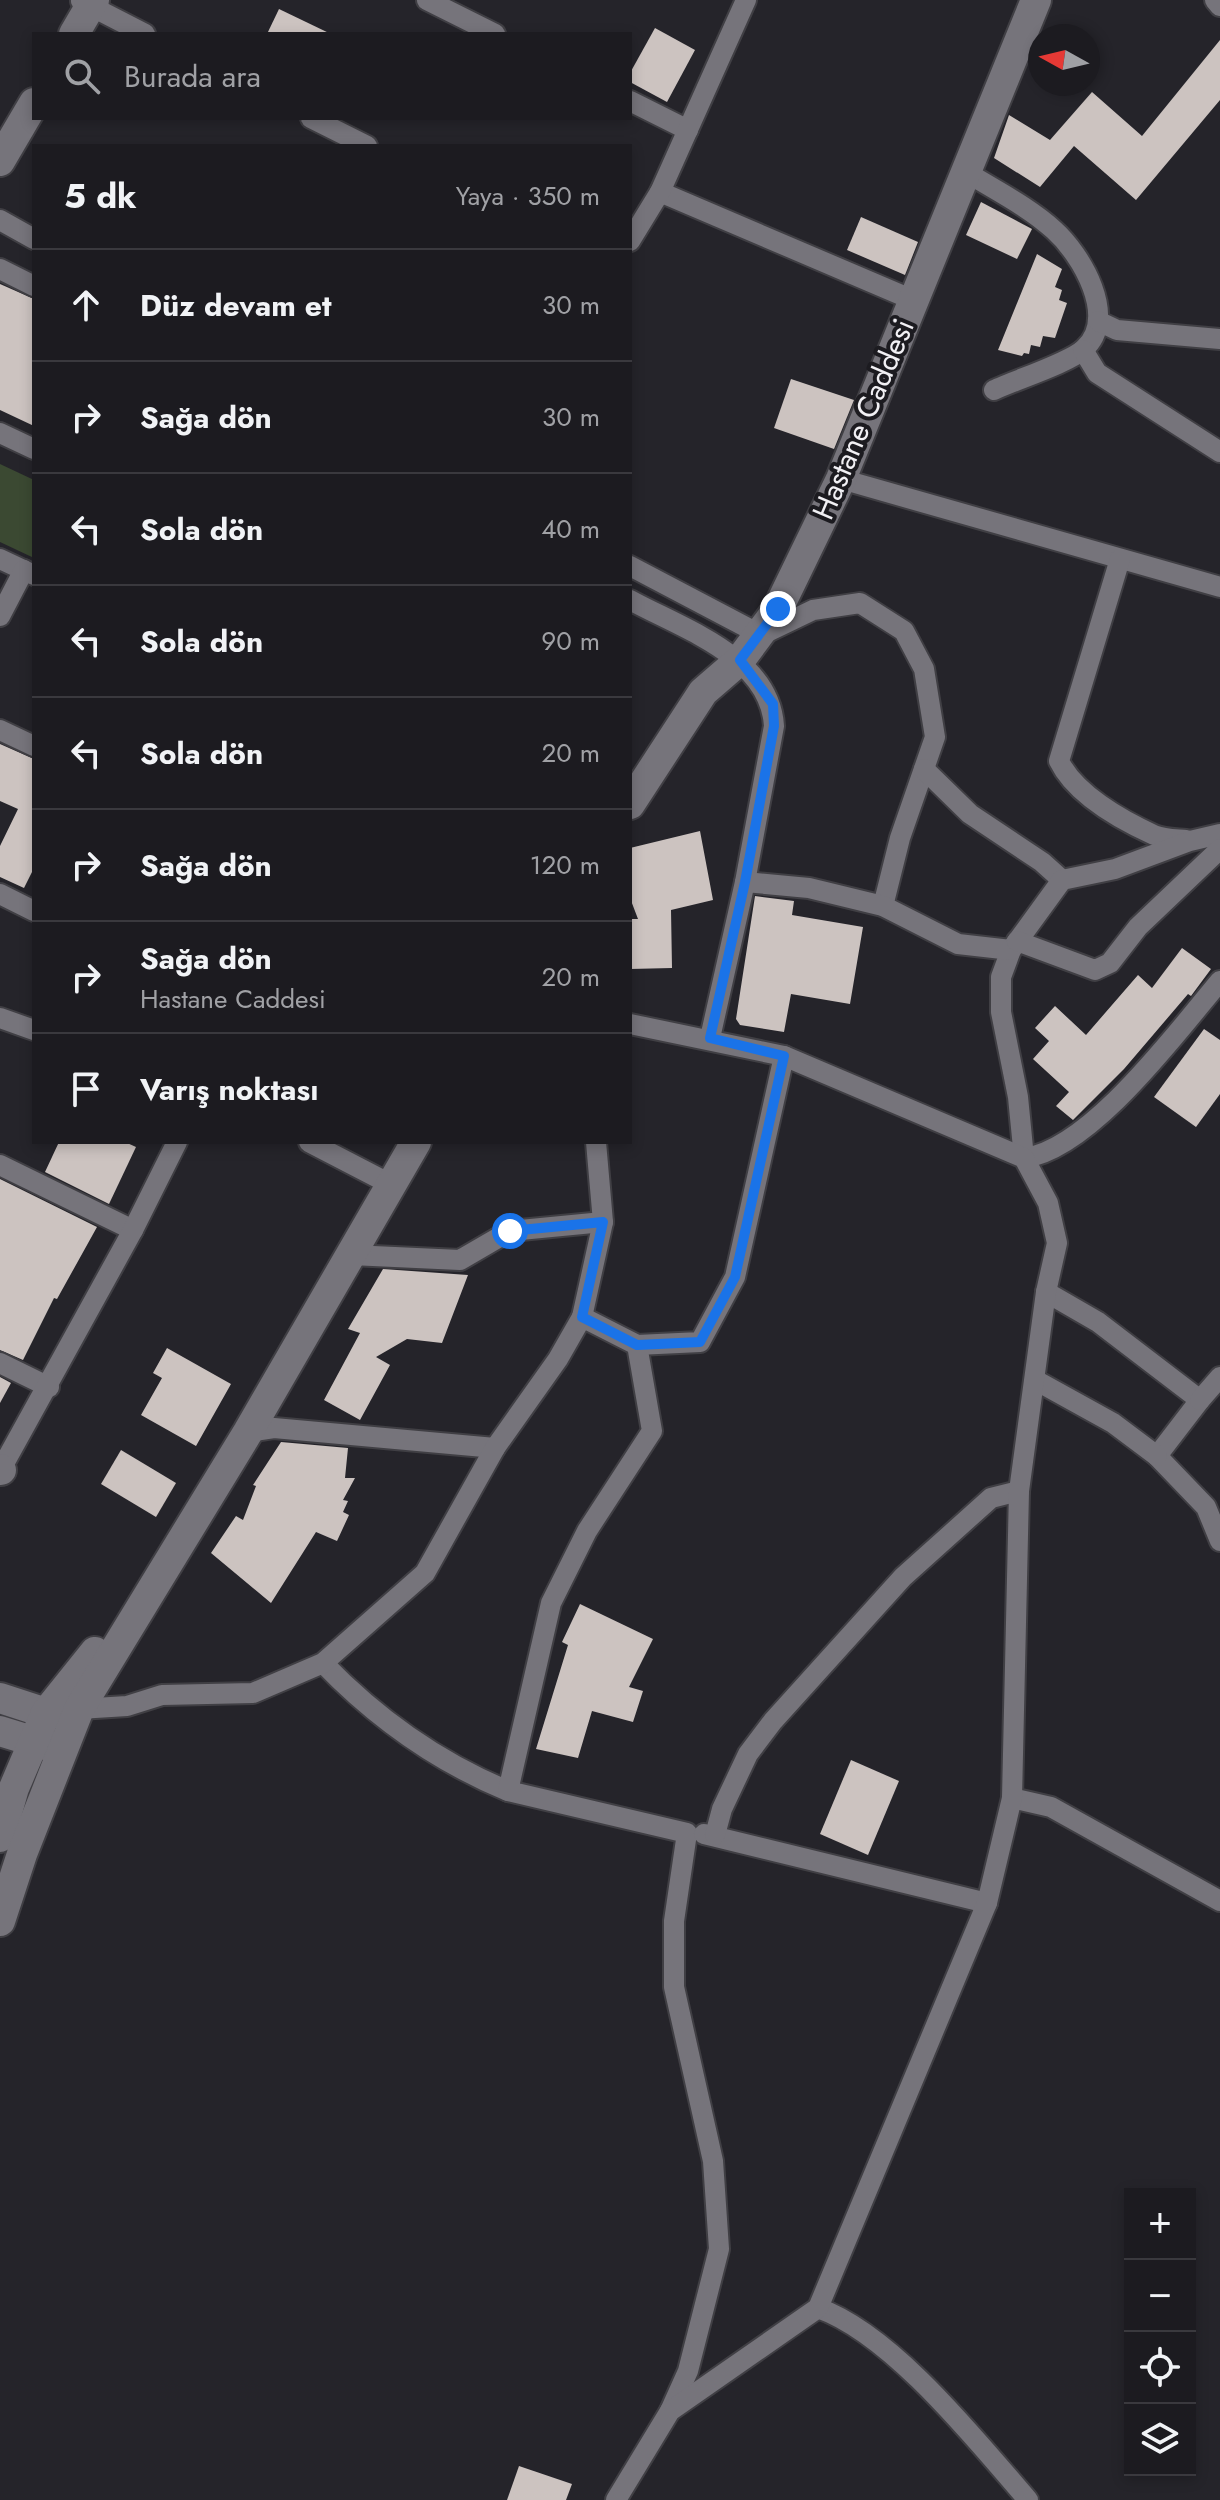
<!DOCTYPE html>
<html lang="tr">
<meta charset="utf-8">
<style>
body{margin:0;font-family:Jost,sans-serif;background:#29282d;color:#f1f3f6}
.controls{position:absolute;right:24px;bottom:24px;display:grid;overflow:hidden;border-radius:0px;box-shadow:0 4px 12px #0003}
.controls button{width:72px;height:72px;display:grid;place-items:center;padding:0;border:0;border-bottom:2px solid #3a393e;background:#1c1b20;color:#f1f3f6;font:40px sans-serif}
.compass{position:absolute;left:1028px;top:24px;width:72px;height:72px;border-radius:50%;background:#1c1b20;box-shadow:0 4px 12px #0003;rotate:278deg}
.stop{position:absolute;width:24px;height:24px;margin:-18px;border:6px solid #1a73e8;border-radius:50%;background:#fff}
.stop.end{background:#1a73e8;border-color:#fff;box-shadow:0 2px 8px #0008}
.list{margin:0;padding:0;list-style:none}
h2{display:flex;justify-content:space-between;align-items:center;height:104px;margin:0;padding:0 32px;font-size:34px}
h2 small{font-size:26px;font-weight:400;color:#a0a1a5}
.list li{display:grid;grid-template-columns:52px 1fr auto;gap:24px;align-items:center;box-sizing:border-box;height:112px;padding:0 32px;border-top:2px solid #3a393e}
.list b{display:block;font-size:30px;white-space:nowrap}
.list p{margin:0;font-size:26px;white-space:nowrap;color:#a0a1a5}
.list em{font-size:26px;font-style:normal;color:#a0a1a5}
.icon{flex:none;width:44px;height:44px;fill:none;stroke:currentColor;stroke-width:2;stroke-linecap:round;stroke-linejoin:round}
.map{position:relative;flex:none;width:1220px;height:2500px;overflow:hidden}
.search{position:absolute;background:#1c1b20;box-shadow:0 4px 12px #0003;left:32px;top:32px;width:600px;height:88px;display:flex;align-items:center;gap:20px;box-sizing:border-box;padding:0 28px;border-radius:0px;color:#a0a1a5;font-size:30px}
.panel{position:absolute;background:#1c1b20;box-shadow:0 4px 12px #0003;left:32px;top:144px;width:600px;height:1000px;border-radius:0px}
.map>svg:first-child{display:block}
</style>
<div class="map">
<svg width="1220" height="2500" viewBox="0 0 1220 2500">
<rect width="100%" height="100%" fill="#25242a"/>
<!-- green -->
<path fill="#3b4932" d="M0,464L34,480V558L0,542Z"/>
<!-- building -->
<g fill="#ccc3c0">
<path d="M279,9L331,34H267Z"/>
<path d="M655,28L695,50L667,102L630,82V73Z"/>
<path d="M1220,40V100L1136,200L1074,146L1040,187L994,158L1009,115L1050,140L1092,92L1142,136Z"/>
<path d="M981,202L1032,229L1017,259L966,235Z"/>
<path d="M861,217L918,242L905,275L847,250Z"/>
<path d="M1037,254L1062,269L1055,287L1062,290L1059,300L1067,303L1055,338L1043,336L1040,347L1031,345L1029,354L1024,353L1022,356L998,350Z"/>
<path d="M0,284L34,299V426L0,410Z"/>
<path d="M791,379L854,400L834,449L774,428Z"/>
<path d="M0,744L34,759V868L24,888L0,877V846L18,809L0,801Z"/>
<path d="M700,831L713,900L671,910L672,968L630,969V919H638L630,898V848Z"/>
<path d="M755,896L794,901L792,915L863,927L850,1004L791,994L784,1032L740,1025L736,1019Z"/>
<path d="M1182,948L1211,969L1191,996L1188,994L1124,1069L1073,1120L1056,1106L1069,1092L1033,1059L1049,1041L1035,1028L1055,1006L1086,1035L1138,975L1152,988Z"/>
<path d="M1204,1029L1220,1040V1094L1196,1127L1154,1097Z"/>
<path d="M59,1142H125L136,1147L109,1204L45,1172Z"/>
<path d="M0,1179L97,1227L57,1299L54,1298L23,1360L0,1350Z"/>
<path d="M383,1269L468,1275L442,1343L407,1339L376,1357L390,1365L360,1420L324,1400L360,1333L348,1329Z"/>
<path d="M167,1348L231,1384L196,1446L141,1415L162,1378L153,1373Z"/>
<path d="M0,1377L11,1383L0,1403Z"/>
<path d="M281,1442L348,1448L345,1478H355L343,1500L348,1501L343,1512L349,1515L337,1541L316,1532L271,1603L211,1553L236,1516L243,1520L256,1486L253,1485Z"/>
<path d="M121,1450L176,1483L156,1517L101,1484Z"/>
<path d="M580,1604L653,1639L629,1687L643,1691L633,1722L592,1711L578,1758L536,1749L568,1645L562,1642Z"/>
<path d="M851,1760L899,1781L868,1855L820,1834Z"/>
<path d="M519,2466L572,2484L566,2500H507Z"/>
</g>
<g fill="none" stroke-linecap="round" stroke-linejoin="round">
<defs>
<g id="street">
<path d="M427,0L495,34"/>
<path d="M1215,0L1220,6"/>
<path d="M81,1L145,34"/>
<path d="M630,101L688,130"/>
<path d="M311,118L367,146"/>
<path d="M966,172C995,190 1029,207 1054,230C1081,254 1119,318 1084,349C1069,363 1015,380 994,390"/>
<path d="M660,192L913,300"/>
<path d="M0,220L34,239"/>
<path d="M630,241L660,192L746,0"/>
<path d="M0,269L34,286"/>
<path d="M1098,321L1117,330L1220,339"/>
<path d="M1083,350L1097,373L1220,452"/>
<path d="M0,433L34,449"/>
<path d="M841,479L1220,587"/>
<path d="M0,559L34,575"/>
<path d="M1120,559L1059,761C1075,794 1121,820 1154,835C1163,839 1176,839 1186,840"/>
<path d="M630,566L761,635L813,610L860,603L904,631L924,669L935,737L900,838L883,906"/>
<path d="M630,600C683,629 770,657 774,726L745,882L710,1038"/>
<path d="M0,616L24,570"/>
<path d="M0,730L34,746"/>
<path d="M924,769L970,814L1042,862L1062,880"/>
<path d="M1220,834L1190,841L1115,869L1062,880L1011,950L1001,977V1012L1018,1097L1024,1158C1090,1150 1177,1032 1220,981"/>
<path d="M745,882L809,888L883,906L958,944L1011,950"/>
<path d="M0,894L34,911"/>
<path d="M1017,941L1095,970L1110,963L1138,927L1220,849"/>
<path d="M0,1018L34,1030"/>
<path d="M309,1142L390,1184"/>
<path d="M0,1165L133,1230"/>
<path d="M351,1255L460,1260L510,1231L603,1222"/>
<path d="M1046,1292L1098,1322L1200,1400L1157,1456L1206,1507L1220,1541"/>
<path d="M582,1317L603,1222L596,1142"/>
<path d="M637,1345L700,1342L735,1277L784,1056"/>
<path d="M0,1363L49,1387"/>
<path d="M1037,1381L1113,1423L1157,1456"/>
<path d="M1200,1400L1220,1377"/>
<path d="M248,1432L274,1428L495,1448"/>
<path d="M0,1471L133,1230L177,1142"/>
<path d="M323,1663C376,1718 438,1762 508,1791"/>
<path d="M79,1709L127,1706L162,1695L253,1693L323,1663L425,1573L495,1448L558,1359L582,1317L637,1345L652,1431L587,1531L551,1603L508,1791L687,1833L674,1921V1987L713,2161L719,2249L688,2371L670,2411"/>
<path d="M1012,1798L1051,1807L1220,1901"/>
<path d="M704,1834L987,1903"/>
<path d="M715,1835L722,1809L748,1754L773,1721L903,1577L991,1498L1019,1491"/>
<path d="M818,2308C892,2334 976,2440 1028,2500"/>
<path d="M616,2500L670,2411L818,2308L987,1903L1012,1798L1019,1491L1046,1292L1057,1243L1048,1203L1024,1158L784,1056L630,1024"/>
</g>
<g id="secondary">
<path d="M74,34L94,0"/>
<path d="M0,161L34,103"/>
<path d="M630,804L703,692L740,660L778,609L841,479L1036,0"/>
<path d="M0,1469L1,1470"/>
<path d="M0,1698L46,1713L65,1711"/>
<path d="M0,1731L52,1747"/>
<path d="M0,1837L14,1788L46,1713L95,1652"/>
<path d="M0,1921L22,1854L79,1709L248,1432L416,1142"/>
</g>
</defs>
<!-- street casing -->
<use href="#street" stroke="#403f44" stroke-width="24"/>
<!-- secondary casing -->
<use href="#secondary" stroke="#403f44" stroke-width="34"/>
<!-- street -->
<use href="#street" stroke="#76747b" stroke-width="20"/>
<!-- secondary -->
<use href="#secondary" stroke="#76747b" stroke-width="30"/>
</g>
<g fill="none" stroke-linecap="round" stroke-linejoin="round">
<!-- route -->
<path stroke="#1a73e8" stroke-width="10" d="M510,1231L603,1222L582,1317L637,1345L700,1342L735,1277L784,1056L710,1038L745,882L774,726L773,704L740,660L778,609"/>
</g>
<g text-anchor="middle" dominant-baseline="central" stroke-width="8" stroke-linejoin="round" paint-order="stroke">
<!-- street labels -->
<g font-size="30" fill="#f1f0f4" stroke="#1c1b20">
<text transform="translate(863 419) rotate(-67)">Hastane Caddesi</text>
</g>
</g>
</svg>
<div class="controls">
<button>+</button>
<button>−</button>
<button><svg class="icon" aria-label="locate" viewBox="0 0 24 24"><circle cx="12" cy="12" r="6"/><path d="M12 2v4M12 18v4M2 12h4M18 12h4"/></svg></button>
<button><svg class="icon" aria-label="layers" viewBox="0 0 24 24"><path d="M12 4l9 5-9 5-9-5zM3 14l9 5 9-5"/></svg></button>
</div>
<svg class="compass" viewBox="-18 -18 36 36"><path d="M0-13l5 13h-10z" fill="#e53935"/><path d="M0 13l5-13h-10z" fill="#a0a1a5"/></svg>
<div class="stop" style="left:510px;top:1231px"></div>
<div class="stop end" style="left:778px;top:609px"></div>
<div class="search"><svg class="icon" aria-label="search" viewBox="0 0 24 24"><circle cx="10" cy="10" r="6"/><path d="M15 15l6 6"/></svg>Burada ara</div>
<section class="panel">
<h2>5 dk<small>Yaya · 350 m</small></h2>
<ul class="list">
<li><svg class="icon" aria-label="ahead" viewBox="0 0 24 24"><path d="M12 20V5M6 11l6-6 6 6"/></svg><div><b>Düz devam et</b></div><em>30 m</em></li>
<li><svg class="icon" aria-label="right" viewBox="0 0 24 24"><path d="M7 20v-9h11M14 6l5 5-5 5"/></svg><div><b>Sağa dön</b></div><em>30 m</em></li>
<li><svg class="icon" aria-label="left" viewBox="0 0 24 24"><path d="M17 20v-9H6M10 6l-5 5 5 5"/></svg><div><b>Sola dön</b></div><em>40 m</em></li>
<li><svg class="icon" aria-label="left" viewBox="0 0 24 24"><path d="M17 20v-9H6M10 6l-5 5 5 5"/></svg><div><b>Sola dön</b></div><em>90 m</em></li>
<li><svg class="icon" aria-label="left" viewBox="0 0 24 24"><path d="M17 20v-9H6M10 6l-5 5 5 5"/></svg><div><b>Sola dön</b></div><em>20 m</em></li>
<li><svg class="icon" aria-label="right" viewBox="0 0 24 24"><path d="M7 20v-9h11M14 6l5 5-5 5"/></svg><div><b>Sağa dön</b></div><em>120 m</em></li>
<li><svg class="icon" aria-label="right" viewBox="0 0 24 24"><path d="M7 20v-9h11M14 6l5 5-5 5"/></svg><div><b>Sağa dön</b><p>Hastane Caddesi</p></div><em>20 m</em></li>
<li><svg class="icon" aria-label="arrive" viewBox="0 0 24 24"><path d="M6 21V4h12l-3 4 3 4H6"/></svg><div><b>Varış noktası</b></div></li>
</ul>
</section>
</div>
